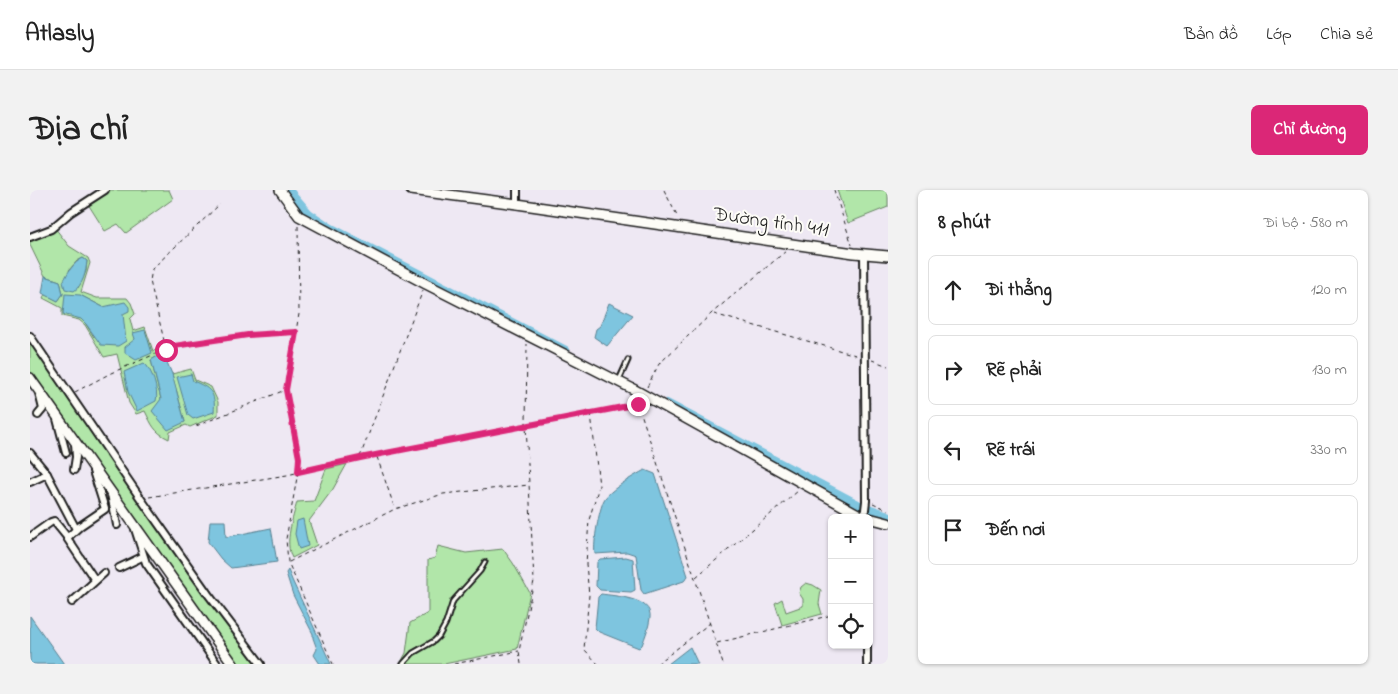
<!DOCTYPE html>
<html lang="vi">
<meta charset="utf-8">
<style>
body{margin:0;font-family:"Indie Flower",sans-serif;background:#f2f2f2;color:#222}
.controls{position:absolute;right:15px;bottom:15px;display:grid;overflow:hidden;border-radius:8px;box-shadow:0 1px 4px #0004}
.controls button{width:45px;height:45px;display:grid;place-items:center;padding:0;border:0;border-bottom:1px solid #e0e0e0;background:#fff;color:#222;font:25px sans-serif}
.stop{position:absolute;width:15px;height:15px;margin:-11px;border:4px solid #db2777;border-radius:50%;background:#fff}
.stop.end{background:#db2777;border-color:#fff;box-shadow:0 1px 5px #0008}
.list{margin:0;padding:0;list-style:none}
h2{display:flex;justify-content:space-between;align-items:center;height:65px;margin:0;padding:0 20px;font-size:21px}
h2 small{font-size:16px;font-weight:400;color:#767676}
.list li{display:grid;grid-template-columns:32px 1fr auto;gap:15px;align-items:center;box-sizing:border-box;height:70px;margin:0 10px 10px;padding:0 10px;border:1px solid #e0e0e0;border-radius:8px}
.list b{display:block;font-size:19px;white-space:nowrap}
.list em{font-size:16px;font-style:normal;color:#767676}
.icon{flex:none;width:28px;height:28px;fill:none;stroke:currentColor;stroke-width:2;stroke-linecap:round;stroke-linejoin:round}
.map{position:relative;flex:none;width:858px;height:474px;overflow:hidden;border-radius:8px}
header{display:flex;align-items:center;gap:30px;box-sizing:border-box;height:70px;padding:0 25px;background:#fff;border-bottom:1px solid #e0e0e0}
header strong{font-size:24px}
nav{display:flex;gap:28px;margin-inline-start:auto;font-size:18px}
.intro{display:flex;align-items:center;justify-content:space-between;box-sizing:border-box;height:120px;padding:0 30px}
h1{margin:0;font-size:35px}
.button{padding:12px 22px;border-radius:8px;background:#db2777;color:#fff;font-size:18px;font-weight:700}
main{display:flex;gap:30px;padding:0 30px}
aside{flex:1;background:#fff;border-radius:8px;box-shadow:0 1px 4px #0004}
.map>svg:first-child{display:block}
</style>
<header>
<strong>Atlasly</strong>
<nav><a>Bản đồ</a><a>Lớp</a><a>Chia sẻ</a></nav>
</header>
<div class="intro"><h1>Địa chỉ</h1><a class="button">Chỉ đường</a></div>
<main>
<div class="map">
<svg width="858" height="474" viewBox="0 0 858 474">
<rect width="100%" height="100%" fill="#eee8f3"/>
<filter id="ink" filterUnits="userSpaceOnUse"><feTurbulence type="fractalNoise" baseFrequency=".02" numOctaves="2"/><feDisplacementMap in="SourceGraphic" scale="10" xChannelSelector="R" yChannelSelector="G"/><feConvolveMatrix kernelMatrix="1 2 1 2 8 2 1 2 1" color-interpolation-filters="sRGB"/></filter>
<g filter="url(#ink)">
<!-- green -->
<g fill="#b1e6a9" stroke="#668162" fill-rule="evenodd">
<path d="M79,0H139L143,9L96,43L88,34L75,41L58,14Z"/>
<path d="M807,0H858V17L818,33Z"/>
<path d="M25,38L39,56L58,68L60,73L51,102L67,108H97L101,113L105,124L100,129L103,141L115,137L123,161L131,159L133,163L121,170L131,209L155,232L142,184L161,179L165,190L181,197L188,212V225L160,237L156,235L140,242L139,249C124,242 122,235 115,221L106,224L99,213L87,164L74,167L55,135L49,130L32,126V118L13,108L15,104L28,111L33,104L30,91L15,86L0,55V49ZM53,68L57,71L56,81L48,98L39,80L47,71ZM50,105L73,117L64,147L56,134L51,129Z"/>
<path d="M0,150L201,439L227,474H207L0,183Z"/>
<path d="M317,274L303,299L279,331L287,355L262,368C254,352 263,328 267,312L284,311L296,279Z"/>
<path d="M408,356L436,363L473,359L483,373L500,403L487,459L414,474H370L376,463L380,433L398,423V370L405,368Z"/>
<path d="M776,393L783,395L791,400L789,414L792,424L752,435L745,413L752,409L756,422L773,416V409L769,403L771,397Z"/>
</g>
<!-- water -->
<g fill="#7ec5df" stroke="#578191">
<path d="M53,68L57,71C56,82 53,95 44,101L35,99L33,92C38,82 43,73 53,68Z"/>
<path d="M15,86L30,91L33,104L28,111L12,103Z"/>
<path d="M35,104L50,105L73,117L95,112L99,117V121L93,124L96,151L88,156L71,155L56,134L51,129L33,124Z"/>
<path d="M579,113L603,125L577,156L564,147L566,139L570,136Z"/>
<path d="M115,140L122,163L106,170L95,163V157L105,149L103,143Z"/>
<path d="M133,163L142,184L155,232L138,240L122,221L131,209L121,170Z"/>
<path d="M114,173C122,179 129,201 126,211L107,221L98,202L94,182Z"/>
<path d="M161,184L163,191C180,198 186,202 184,222L163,229L158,225L147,187Z"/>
<path d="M615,280L625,284L658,386L654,391L614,404L611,400L606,365L597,362L565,364C563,353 569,320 574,310C578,301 605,285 615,280Z"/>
<path d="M273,329L278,356L269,359L265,344L267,331Z"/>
<path d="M180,331H195L196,347L241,338L247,372L201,378L191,369L178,352Z"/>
<path d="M596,367L603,369L605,400L601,402L570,400L566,396L567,372L570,369Z"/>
<path d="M258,380L262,390L301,474H290L284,465L287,459L283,448V444L263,405L256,383Z"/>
<path d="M571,404C585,406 623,408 620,428C619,437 615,447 612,455L609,458L569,442L565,438L568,407Z"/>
<path d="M0,426L34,474H0Z"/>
<path d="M660,457L668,474H638Z"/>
</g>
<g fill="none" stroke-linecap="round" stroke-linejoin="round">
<!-- canal -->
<g stroke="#7ec5df" stroke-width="8">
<path d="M259,0L279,23L300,37L536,160"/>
<path d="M637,213L830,315L858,325"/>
</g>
<defs>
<g id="lane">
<path d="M589,190L598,170"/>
<path d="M373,474L383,463L404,451L409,446L416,433L423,411L450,381L455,372"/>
</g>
<g id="street">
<path d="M487,14V0"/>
<path d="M0,47L21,39L41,22L75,0"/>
<path d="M0,146L111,309L178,404L231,474"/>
<path d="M8,225L13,219L9,203"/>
<path d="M27,229L36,263"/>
<path d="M0,263L17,284L0,292"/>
<path d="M44,280L46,267L45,253"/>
<path d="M63,281L75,319L50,336L37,348L65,390"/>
<path d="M17,284L46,339"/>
<path d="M81,304L87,335"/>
<path d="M834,328L836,311L834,63"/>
<path d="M105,339L116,373L187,474"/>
<path d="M0,347L21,332L24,331L37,347"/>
<path d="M89,378L112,367"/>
<path d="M42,412L74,383"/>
<path d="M837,455V474"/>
</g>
<g id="secondary">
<path d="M250,0L269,26L396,94L603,199L835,328"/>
<path d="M381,0L487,14L824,63L858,66"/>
<path d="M0,188L203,474"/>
<path d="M839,328L858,333"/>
</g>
</defs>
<!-- lane casing -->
<use href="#lane" stroke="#1c1c1c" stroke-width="7"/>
<!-- street casing -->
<use href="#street" stroke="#1c1c1c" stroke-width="10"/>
<!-- secondary casing -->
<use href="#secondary" stroke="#1c1c1c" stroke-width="12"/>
<!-- path -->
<g stroke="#1c1c1c" stroke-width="1" stroke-dasharray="4 4" stroke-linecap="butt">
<path d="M634,0L648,28"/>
<path d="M804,0L822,55"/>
<path d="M268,36L269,124L256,200L269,268L268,282L256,349L258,372L303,474"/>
<path d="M684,124L829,166"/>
<path d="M136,159L120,91L122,79L190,14"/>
<path d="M842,170L858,176"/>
<path d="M617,197L629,174L682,123L756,61"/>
<path d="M45,202L81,183L144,156L218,145L265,143"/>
<path d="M607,211L693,474"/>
<path d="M561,223L569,296L559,330L556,374L559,405L554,459L568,474"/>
<path d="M166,236L255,200"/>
<path d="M330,267L393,100"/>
<path d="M347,267L365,319"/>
<path d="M119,307L257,285L330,268L608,214"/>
<path d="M843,313L858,320"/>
<path d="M259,372L365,319L413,304L499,295"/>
<path d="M666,387L768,301"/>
<path d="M687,453L802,425"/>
<path d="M424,474L489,461"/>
<path d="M491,474L489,461L504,391L496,235L497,154"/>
<path d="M627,474L680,433"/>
</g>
<!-- lane -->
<use href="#lane" stroke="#fdfcf7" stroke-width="3"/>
<!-- street -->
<use href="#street" stroke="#fdfcf7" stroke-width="6"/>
<!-- secondary -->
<use href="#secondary" stroke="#fdfcf7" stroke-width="9"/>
</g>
</g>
<g fill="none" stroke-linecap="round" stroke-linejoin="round" filter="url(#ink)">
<!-- route -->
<path stroke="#db2777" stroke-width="6" d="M136,160L144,156L218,145L266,142L256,200L269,268L268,282L330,268L608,214"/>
</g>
<g text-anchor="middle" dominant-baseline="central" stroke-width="4" stroke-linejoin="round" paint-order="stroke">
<!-- street labels -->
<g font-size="20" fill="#1c1c1c" stroke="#fdfcf7">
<text transform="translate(741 33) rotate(8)">Đường tỉnh 411</text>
</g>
</g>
</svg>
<div class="controls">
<button>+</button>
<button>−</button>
<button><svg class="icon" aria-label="locate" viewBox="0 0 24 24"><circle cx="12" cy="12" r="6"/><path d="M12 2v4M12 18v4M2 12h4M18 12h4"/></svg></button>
</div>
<div class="stop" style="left:136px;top:160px"></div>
<div class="stop end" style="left:608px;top:214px"></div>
</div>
<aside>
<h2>8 phút<small>Đi bộ · 580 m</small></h2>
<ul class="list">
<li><svg class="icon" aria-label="ahead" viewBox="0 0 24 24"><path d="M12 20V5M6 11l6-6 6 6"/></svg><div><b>Đi thẳng</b></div><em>120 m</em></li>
<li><svg class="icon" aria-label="right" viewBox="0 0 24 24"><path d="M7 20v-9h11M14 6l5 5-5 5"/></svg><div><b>Rẽ phải</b></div><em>130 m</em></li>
<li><svg class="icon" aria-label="left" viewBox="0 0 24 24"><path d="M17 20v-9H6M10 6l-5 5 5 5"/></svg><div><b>Rẽ trái</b></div><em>330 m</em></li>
<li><svg class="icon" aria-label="arrive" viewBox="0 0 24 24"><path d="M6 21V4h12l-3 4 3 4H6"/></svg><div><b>Đến nơi</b></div></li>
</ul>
</aside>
</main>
